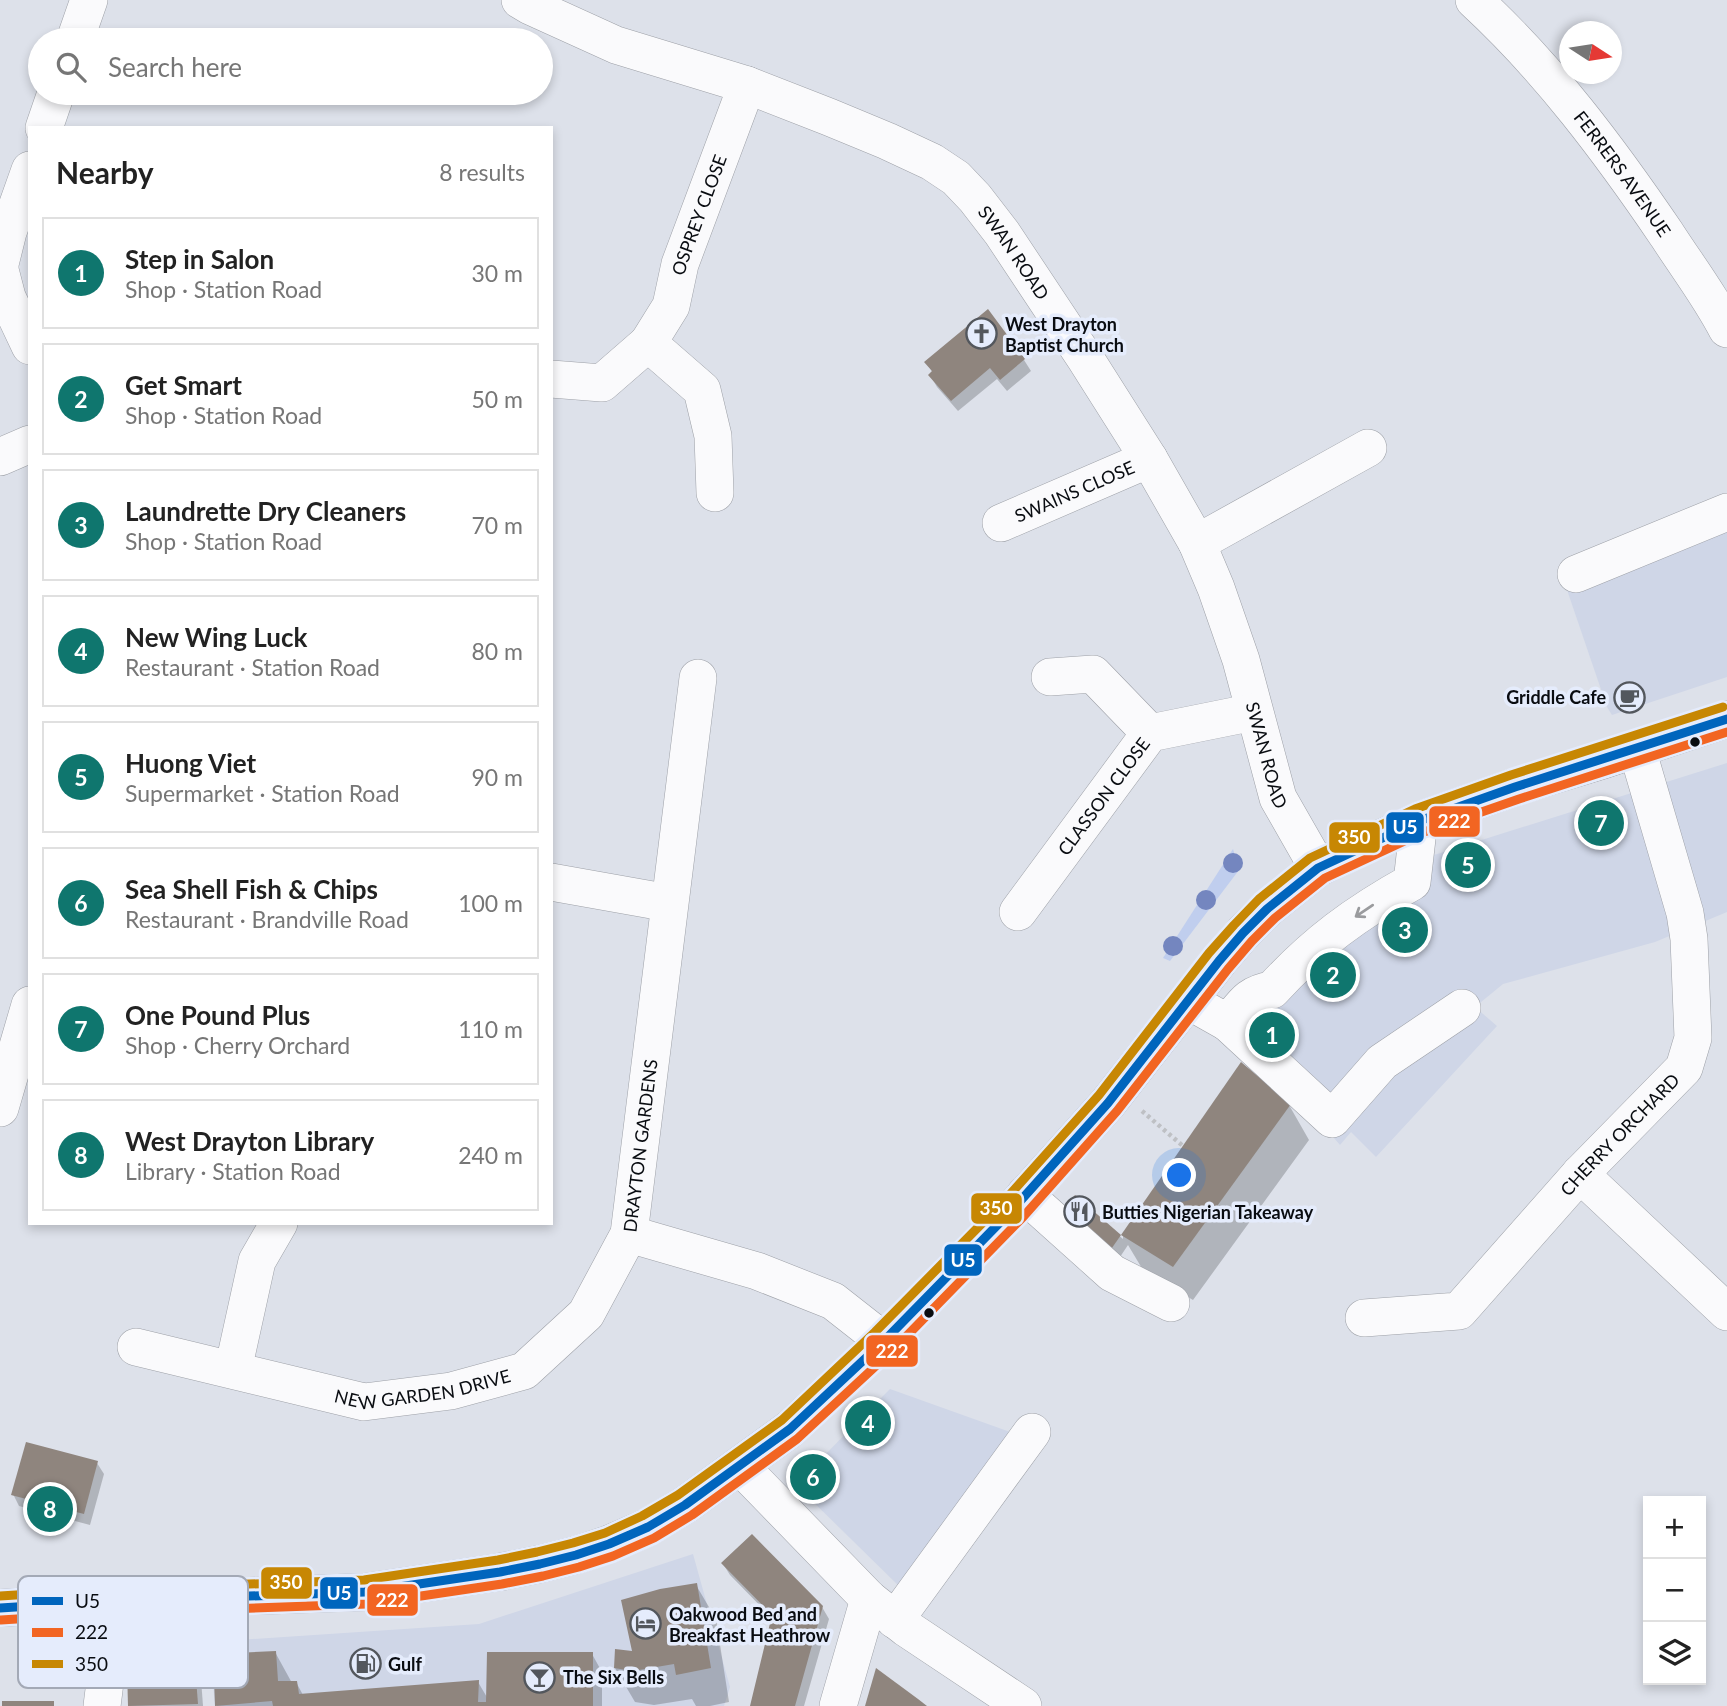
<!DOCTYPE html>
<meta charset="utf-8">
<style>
body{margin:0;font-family:Lato,sans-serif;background:#f6f6f6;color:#222}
.controls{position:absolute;right:21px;bottom:21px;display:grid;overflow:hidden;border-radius:0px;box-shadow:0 4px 10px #0003}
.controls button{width:63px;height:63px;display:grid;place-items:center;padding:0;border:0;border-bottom:2px solid #e0e0e0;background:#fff;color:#222;font:35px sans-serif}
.compass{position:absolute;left:1559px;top:21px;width:63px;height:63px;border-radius:50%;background:#fff;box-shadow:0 4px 10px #0003;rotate:102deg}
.you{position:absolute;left:1180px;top:1176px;width:24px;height:24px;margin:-18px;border:5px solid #fff;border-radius:50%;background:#1a73e8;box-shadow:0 0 0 10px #1a73e833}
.badge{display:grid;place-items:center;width:46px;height:46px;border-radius:50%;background:#0f766e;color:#fff;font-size:23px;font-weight:700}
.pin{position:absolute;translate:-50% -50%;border:4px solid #fff;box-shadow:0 2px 7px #0006}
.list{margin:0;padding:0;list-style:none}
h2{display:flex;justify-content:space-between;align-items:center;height:91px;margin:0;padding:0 28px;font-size:30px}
h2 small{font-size:23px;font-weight:400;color:#767676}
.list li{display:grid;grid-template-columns:46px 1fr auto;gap:21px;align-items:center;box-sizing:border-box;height:112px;margin:0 14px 14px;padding:0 14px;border:2px solid #e0e0e0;border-radius:0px}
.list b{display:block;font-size:26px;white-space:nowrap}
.list p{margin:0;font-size:23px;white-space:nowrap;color:#767676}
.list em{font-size:23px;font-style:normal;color:#767676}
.icon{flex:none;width:38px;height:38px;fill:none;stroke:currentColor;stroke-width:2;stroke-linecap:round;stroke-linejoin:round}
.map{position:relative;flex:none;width:1727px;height:1706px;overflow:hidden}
.search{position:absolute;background:#fff;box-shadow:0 4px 10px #0003;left:28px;top:28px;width:525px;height:77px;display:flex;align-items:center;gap:18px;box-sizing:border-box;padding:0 24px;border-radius:38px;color:#767676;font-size:26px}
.panel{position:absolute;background:#fff;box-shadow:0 4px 10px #0003;left:28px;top:126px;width:525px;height:1099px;border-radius:0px}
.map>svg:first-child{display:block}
</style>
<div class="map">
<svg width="1727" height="1706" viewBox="0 0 1727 1706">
<rect width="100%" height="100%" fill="#dde1ea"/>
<!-- built -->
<g fill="#cfd6e7">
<path d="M1727,531V677L1612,715L1607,707L1565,584Z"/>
<path d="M1727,763V912L1655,942L1503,984L1475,1007L1497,1026L1376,1157L1351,1132L1340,1145L1228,1015L1291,945L1352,905L1402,877L1434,855Z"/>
<path d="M890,1389L1013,1433L902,1589L799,1488L800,1480Z"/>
<path d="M693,1554L730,1687L724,1706H215L209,1642L479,1624Z"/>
</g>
<!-- green -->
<path fill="#c0ceee" d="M1233,849L1239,870L1170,961L1163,958Z"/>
<!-- shadow -->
<g fill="#0003">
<path d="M988,312L1024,360L1031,371L1007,391L997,379L958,411L937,387L930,375L933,373L926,362Z"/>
<path d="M1241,1064L1289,1105L1309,1140L1193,1300L1143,1270L1128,1245L1114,1266L1075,1198L1123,1239V1236Z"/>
<path d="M97,1463L104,1474L90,1525L19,1506L13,1494Z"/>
<path d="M723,1564L822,1607L829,1619L804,1706H752L772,1618L730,1575Z"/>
<path d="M696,1585L716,1619L729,1702L710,1706H696L692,1699L654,1705L635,1702L615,1668L634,1653Z"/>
<path d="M275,1652L292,1683L296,1682L303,1695L478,1682L488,1699L592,1654L602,1672V1706H217L214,1656Z"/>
<path d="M194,1667L201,1679L203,1706H130L128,1671Z"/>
</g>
<!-- building -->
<g fill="#8f857e">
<path d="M988,309L1025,359L1000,380L990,368L951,401L928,375L932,371L924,362Z"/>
<path d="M1241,1062L1291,1104L1173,1267L1121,1235Z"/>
<path d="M1075,1195L1121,1235L1107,1255L1060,1212Z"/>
<path d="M26,1442L98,1461L84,1514L11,1495Z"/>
<path d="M752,1534L823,1606L795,1706H750L772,1615L721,1563Z"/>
<path d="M697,1583L711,1668L676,1675L674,1664L633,1671L614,1668L615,1649L632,1651L621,1600L660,1589Z"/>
<path d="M276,1651L278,1681H297L299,1694L479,1680L478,1702H486L487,1652H593V1706H273L272,1701L215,1706L213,1654Z"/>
<path d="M195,1665L198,1704L128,1706L127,1669Z"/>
<path d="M876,1668L918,1699L927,1706H865Z"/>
<rect x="2" y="1701" width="52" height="5"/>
</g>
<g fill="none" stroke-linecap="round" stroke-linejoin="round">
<defs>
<g id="minor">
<path id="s1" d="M520,0L530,6L616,45L747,85L829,117L887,141L932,162L956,178L975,198L1002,233L1085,358L1149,459L1197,543L1216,588L1241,660L1278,798L1318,868"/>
<path id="s2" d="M1474,0C1548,68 1610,151 1667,235C1687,266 1710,296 1727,329"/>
<path d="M75,40L89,0"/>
<path d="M44,128L56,93"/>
<path d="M0,264L8,232L30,170"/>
<path d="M0,270L7,297L30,346"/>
<path d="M551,379L602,383L648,343"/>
<path d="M0,457L30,444"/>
<path id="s3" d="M715,493L713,436L702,390L648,343L671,306L680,264L747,85"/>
<path id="s4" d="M1001,523L1149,459"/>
<path d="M1197,543L1368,448"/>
<path d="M1576,574L1727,512"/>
<path d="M1050,677L1093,674L1150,733"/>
<path d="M551,882L669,903"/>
<path id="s5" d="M1018,912L1150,733L1254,712"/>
<path d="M1189,1001L1228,1023C1243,1005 1248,993 1272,990C1315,943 1356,913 1412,882L1419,821"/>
<path d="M1228,1023L1332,1119L1382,1062L1462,1008"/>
<path d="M0,1108L30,1005"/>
<path d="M1580,1174L1727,1312"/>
<path d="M1025,1195L1112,1273L1171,1303"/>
<path d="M629,1234L757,1271L833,1301L884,1341"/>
<path id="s6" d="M1364,1318L1459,1311L1580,1174L1684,1068L1693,1038L1689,939L1685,913L1637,749"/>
<path id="s7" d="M136,1347L364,1402L451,1391L524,1371L586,1314L629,1234L698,678"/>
<path d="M233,1370L257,1261L279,1223"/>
<path d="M740,1466L869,1599L906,1628L1023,1706"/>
<path d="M0,1608L110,1601L365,1592L500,1572L540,1564L576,1555L609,1544L648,1527L685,1505L790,1429L884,1341L1014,1208L1108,1103L1219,961L1243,933L1267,909L1318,868L1357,849L1419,821L1515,787L1603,760L1727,719"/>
<path d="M895,1620L1032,1432"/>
<path d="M102,1706L106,1674L110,1601"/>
<path d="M838,1706L869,1599"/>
</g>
</defs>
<!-- minor casing -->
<use href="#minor" stroke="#9da0a7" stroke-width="38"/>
<!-- path -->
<path stroke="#bec0c4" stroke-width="4.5" stroke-dasharray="3.5 3.5" stroke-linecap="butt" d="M1142,1111L1183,1146"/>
<!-- minor -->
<use href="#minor" stroke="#fafafc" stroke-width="37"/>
<defs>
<path id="bus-1" d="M0,1608L110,1601L365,1592L500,1572L540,1564L576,1555L609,1544L648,1527L685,1505L790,1429L884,1341L1014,1208L1108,1103L1219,961L1243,933L1267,909L1318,868L1419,821L1515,787L1727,719"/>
<path id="bus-2" d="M1,1620L111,1613L367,1604L502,1584L543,1576L579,1567L613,1556L654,1538L692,1515L797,1439L893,1350L1023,1217L1117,1111L1228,969L1252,941L1275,918L1325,878L1424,832L1519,799L1727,732"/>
<path id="bus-3" d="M0,1596L110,1589L364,1580L498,1560L537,1552L573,1543L605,1533L642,1516L678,1495L782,1420L875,1332L1005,1200L1099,1095L1209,953L1234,925L1259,899L1310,858L1415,809L1511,775L1723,707"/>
</defs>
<!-- bus-1 casing -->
<use href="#bus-1" stroke="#e5ecfc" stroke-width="14"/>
<!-- bus-2 casing -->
<use href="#bus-2" stroke="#e5ecfc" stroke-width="14"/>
<!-- bus-3 casing -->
<use href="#bus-3" stroke="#e5ecfc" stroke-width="14"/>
<!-- bus-1 -->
<use href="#bus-1" stroke="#0065bd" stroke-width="9"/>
<!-- bus-2 -->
<use href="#bus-2" stroke="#f26522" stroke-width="9"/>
<!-- bus-3 -->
<use href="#bus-3" stroke="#c78703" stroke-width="9"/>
</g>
<!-- trees -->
<g fill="#7486bf">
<circle cx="1233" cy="863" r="10"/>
<circle cx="1206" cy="900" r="10"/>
<circle cx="1173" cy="946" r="10"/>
</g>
<!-- one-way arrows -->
<defs><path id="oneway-shaft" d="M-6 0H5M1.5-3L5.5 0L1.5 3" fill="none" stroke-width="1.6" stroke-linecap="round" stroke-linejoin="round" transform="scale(1.75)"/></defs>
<use stroke="#9a9b9e" href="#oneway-shaft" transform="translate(1364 911) rotate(146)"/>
<!-- icons -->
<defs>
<symbol id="church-ring" viewBox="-11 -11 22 22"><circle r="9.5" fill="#e5ecfc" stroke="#53575d" stroke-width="1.5"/><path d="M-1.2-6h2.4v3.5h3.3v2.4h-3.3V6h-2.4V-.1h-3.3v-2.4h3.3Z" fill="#53575d"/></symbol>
<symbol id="cafe-ring" viewBox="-11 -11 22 22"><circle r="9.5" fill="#e5ecfc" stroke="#53575d" stroke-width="1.5"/><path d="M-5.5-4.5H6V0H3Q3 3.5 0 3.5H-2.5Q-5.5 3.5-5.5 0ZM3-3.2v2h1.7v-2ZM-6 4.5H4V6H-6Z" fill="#53575d"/></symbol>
<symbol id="restaurant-ring" viewBox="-11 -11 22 22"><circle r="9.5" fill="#e5ecfc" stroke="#53575d" stroke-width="1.5"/><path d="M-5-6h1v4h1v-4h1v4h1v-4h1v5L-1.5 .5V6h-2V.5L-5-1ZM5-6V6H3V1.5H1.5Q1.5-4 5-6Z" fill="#53575d"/></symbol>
<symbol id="hotel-ring" viewBox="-11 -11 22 22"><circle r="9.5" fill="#e5ecfc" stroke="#53575d" stroke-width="1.5"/><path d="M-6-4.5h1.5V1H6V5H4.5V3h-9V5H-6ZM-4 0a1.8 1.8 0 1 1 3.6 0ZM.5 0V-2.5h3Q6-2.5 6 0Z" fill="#53575d"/></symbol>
<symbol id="fuel-ring" viewBox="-11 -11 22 22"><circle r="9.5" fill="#e5ecfc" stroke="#53575d" stroke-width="1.5"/><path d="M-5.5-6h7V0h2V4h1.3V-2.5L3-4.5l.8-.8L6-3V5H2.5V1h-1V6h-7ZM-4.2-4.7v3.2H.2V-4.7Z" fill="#53575d"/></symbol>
<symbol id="bar-ring" viewBox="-11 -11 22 22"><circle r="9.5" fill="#e5ecfc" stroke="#53575d" stroke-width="1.5"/><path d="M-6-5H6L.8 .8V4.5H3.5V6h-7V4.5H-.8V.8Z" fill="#53575d"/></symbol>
</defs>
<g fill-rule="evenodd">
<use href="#church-ring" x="964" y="316" width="35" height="35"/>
<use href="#cafe-ring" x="1612" y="680" width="35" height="35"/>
<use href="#restaurant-ring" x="1062" y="1194" width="35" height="35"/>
<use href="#hotel-ring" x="628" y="1606" width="35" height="35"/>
<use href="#fuel-ring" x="348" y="1646" width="35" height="35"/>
<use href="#bar-ring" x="522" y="1660" width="35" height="35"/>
</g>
<!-- markers -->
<g fill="#090c11" stroke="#e5ecfc" stroke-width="2.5">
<circle cx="1695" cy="742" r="6"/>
<circle cx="929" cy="1313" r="6"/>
</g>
<g text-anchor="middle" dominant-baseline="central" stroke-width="7" stroke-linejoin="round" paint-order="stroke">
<!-- street labels -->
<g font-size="18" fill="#090c11" stroke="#e5ecfc">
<text stroke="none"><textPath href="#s2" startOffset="229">FERRERS AVENUE</textPath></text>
<text stroke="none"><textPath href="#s3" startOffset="315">OSPREY CLOSE</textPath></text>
<text stroke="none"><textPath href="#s1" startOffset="567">SWAN ROAD</textPath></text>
<text stroke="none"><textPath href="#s4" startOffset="80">SWAINS CLOSE</textPath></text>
<text stroke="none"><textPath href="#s1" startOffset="1134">SWAN ROAD</textPath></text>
<text stroke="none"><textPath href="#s5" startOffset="144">CLASSON CLOSE</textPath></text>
<text stroke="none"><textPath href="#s6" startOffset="334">CHERRY ORCHARD</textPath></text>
<text stroke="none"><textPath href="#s7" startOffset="662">DRAYTON GARDENS</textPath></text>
<text stroke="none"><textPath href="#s7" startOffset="294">NEW GARDEN DRIVE</textPath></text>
</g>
<!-- poi labels -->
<g font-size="18" font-weight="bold" fill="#090c11" stroke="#e5ecfc" text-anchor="start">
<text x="1005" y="324">West Drayton<tspan x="1005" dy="21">Baptist Church</tspan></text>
<text x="1606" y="697" text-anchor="end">Griddle Cafe</text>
<text x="1102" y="1212">Butties Nigerian Takeaway</text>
<text x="669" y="1614">Oakwood Bed and<tspan x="669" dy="21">Breakfast Heathrow</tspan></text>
<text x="388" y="1664">Gulf</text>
<text x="563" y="1677">The Six Bells</text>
</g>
</g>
<!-- legend -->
<rect x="18" y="1576" width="230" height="112" rx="10" fill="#e5ecfc" stroke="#a3a9b6" stroke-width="2"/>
<rect x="32" y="1597" width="31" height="8" fill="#0065bd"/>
<rect x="32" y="1628" width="31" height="9" fill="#f26522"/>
<rect x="32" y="1660" width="31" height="8" fill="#c78703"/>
<g font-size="19" fill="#090c11">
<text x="75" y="1608">U5</text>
<text x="75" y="1639">222</text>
<text x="75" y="1671">350</text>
</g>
<g stroke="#e5ecfc" stroke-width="2.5">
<rect x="1428" y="805" width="53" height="33" rx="7" fill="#f26522"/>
<rect x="1385" y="811" width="40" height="33" rx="7" fill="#0065bd"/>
<rect x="1328" y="821" width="53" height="33" rx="7" fill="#c78703"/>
<rect x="970" y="1192" width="53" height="33" rx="7" fill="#c78703"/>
<rect x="943" y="1243" width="40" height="34" rx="7" fill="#0065bd"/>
<rect x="865" y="1334" width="54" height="34" rx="7" fill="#f26522"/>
<rect x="260" y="1566" width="53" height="34" rx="7" fill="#c78703"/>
<rect x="319" y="1576" width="40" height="34" rx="7" fill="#0065bd"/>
<rect x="366" y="1583" width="53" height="34" rx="7" fill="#f26522"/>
</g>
<g font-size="19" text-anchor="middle" font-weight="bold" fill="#fff">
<text x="1454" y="828">222</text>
<text x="1405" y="834">U5</text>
<text x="1354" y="844">350</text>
<text x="996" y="1215">350</text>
<text x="963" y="1267">U5</text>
<text x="892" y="1358">222</text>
<text x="286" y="1589">350</text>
<text x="339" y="1600">U5</text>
<text x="392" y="1607">222</text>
</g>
</svg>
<div class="controls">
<button>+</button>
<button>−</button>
<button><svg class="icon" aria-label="layers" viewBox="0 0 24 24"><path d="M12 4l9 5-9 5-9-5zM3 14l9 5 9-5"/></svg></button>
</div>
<svg class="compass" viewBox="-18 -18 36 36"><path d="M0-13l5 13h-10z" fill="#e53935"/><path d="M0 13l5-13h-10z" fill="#767676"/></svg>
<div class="you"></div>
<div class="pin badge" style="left:1272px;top:1035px">1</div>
<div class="pin badge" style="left:1333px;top:975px">2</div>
<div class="pin badge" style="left:1405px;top:930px">3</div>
<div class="pin badge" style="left:868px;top:1423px">4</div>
<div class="pin badge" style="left:1468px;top:865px">5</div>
<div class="pin badge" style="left:813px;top:1477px">6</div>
<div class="pin badge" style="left:1601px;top:823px">7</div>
<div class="pin badge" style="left:50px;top:1509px">8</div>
<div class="search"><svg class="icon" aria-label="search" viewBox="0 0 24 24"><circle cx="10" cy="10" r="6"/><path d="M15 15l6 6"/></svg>Search here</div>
<section class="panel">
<h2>Nearby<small>8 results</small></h2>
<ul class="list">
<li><span class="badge">1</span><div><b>Step in Salon</b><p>Shop · Station Road</p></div><em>30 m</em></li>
<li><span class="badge">2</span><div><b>Get Smart</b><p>Shop · Station Road</p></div><em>50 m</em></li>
<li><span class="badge">3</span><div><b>Laundrette Dry Cleaners</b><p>Shop · Station Road</p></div><em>70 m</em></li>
<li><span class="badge">4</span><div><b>New Wing Luck</b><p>Restaurant · Station Road</p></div><em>80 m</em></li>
<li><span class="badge">5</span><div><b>Huong Viet</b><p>Supermarket · Station Road</p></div><em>90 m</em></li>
<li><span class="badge">6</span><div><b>Sea Shell Fish &amp; Chips</b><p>Restaurant · Brandville Road</p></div><em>100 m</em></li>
<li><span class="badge">7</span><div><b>One Pound Plus</b><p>Shop · Cherry Orchard</p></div><em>110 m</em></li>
<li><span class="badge">8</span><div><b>West Drayton Library</b><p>Library · Station Road</p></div><em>240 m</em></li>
</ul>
</section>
</div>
